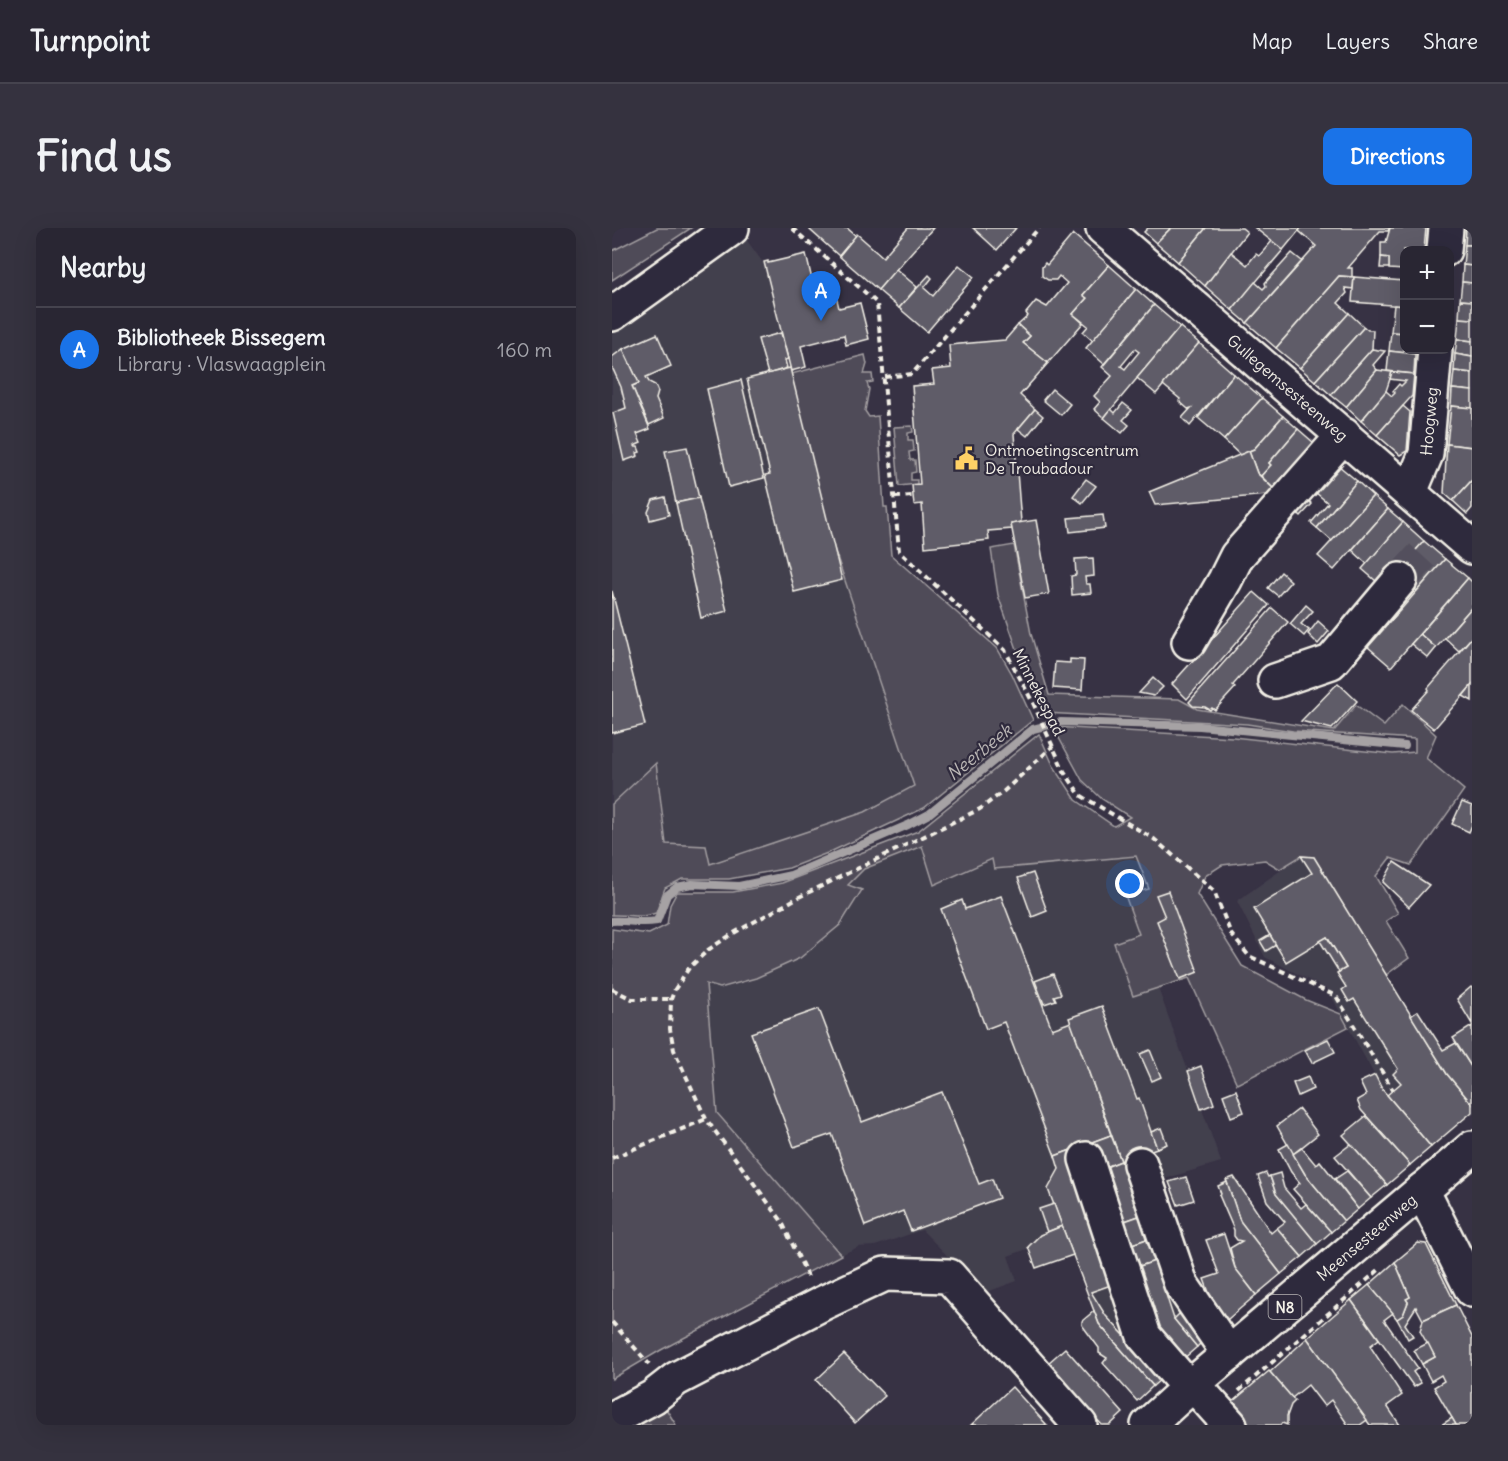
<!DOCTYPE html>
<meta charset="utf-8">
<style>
body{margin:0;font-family:Delius,sans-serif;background:#35323f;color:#f1f3f6}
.controls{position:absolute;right:18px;top:18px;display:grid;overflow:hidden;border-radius:12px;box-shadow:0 6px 24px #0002}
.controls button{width:54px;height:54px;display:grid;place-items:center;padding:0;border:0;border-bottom:2px solid #45434e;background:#292633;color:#f1f3f6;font:30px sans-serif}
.you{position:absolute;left:518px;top:656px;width:21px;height:21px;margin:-15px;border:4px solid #fff;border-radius:50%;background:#1a73e8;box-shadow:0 0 0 9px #1a73e833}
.badge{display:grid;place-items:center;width:39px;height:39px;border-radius:50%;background:#1a73e8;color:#fff;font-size:20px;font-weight:700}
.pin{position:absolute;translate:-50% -50px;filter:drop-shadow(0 2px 3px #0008)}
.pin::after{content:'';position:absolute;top:32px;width:21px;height:18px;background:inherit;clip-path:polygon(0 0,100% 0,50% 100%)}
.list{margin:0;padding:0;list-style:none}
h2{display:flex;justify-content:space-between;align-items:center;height:78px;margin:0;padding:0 24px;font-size:26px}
h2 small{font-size:20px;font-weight:400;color:#a5a5ac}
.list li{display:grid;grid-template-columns:39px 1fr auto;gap:18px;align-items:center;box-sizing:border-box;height:84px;padding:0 24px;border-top:2px solid #45434e}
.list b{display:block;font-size:22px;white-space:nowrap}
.list p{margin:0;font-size:20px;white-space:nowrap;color:#a5a5ac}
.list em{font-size:20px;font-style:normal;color:#a5a5ac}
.map{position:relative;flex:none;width:860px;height:1197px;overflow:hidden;border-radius:12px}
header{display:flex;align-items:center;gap:36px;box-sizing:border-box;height:84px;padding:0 30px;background:#292633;border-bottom:2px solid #45434e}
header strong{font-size:28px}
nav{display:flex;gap:33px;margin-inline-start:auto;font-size:21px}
.intro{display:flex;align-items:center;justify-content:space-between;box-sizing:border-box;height:144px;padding:0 36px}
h1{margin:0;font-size:42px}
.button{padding:15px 27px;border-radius:12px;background:#1a73e8;color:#fff;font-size:21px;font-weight:700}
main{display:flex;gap:36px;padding:0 36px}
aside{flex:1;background:#292633;border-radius:12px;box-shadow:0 6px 24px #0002}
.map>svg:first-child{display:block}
</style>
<header>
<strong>Turnpoint</strong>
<nav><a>Map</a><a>Layers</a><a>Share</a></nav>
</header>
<div class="intro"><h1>Find us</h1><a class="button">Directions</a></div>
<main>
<aside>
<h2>Nearby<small></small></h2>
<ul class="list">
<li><span class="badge">A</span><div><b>Bibliotheek Bissegem</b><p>Library · Vlaswaagplein</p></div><em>160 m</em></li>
</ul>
</aside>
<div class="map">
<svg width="860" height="1197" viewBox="0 0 860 1197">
<rect width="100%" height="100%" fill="#373244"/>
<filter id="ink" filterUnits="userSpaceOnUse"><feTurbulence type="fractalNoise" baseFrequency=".0167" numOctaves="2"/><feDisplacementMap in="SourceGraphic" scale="12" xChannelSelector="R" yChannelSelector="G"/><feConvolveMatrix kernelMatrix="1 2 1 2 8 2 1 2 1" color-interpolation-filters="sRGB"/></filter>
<g filter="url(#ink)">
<!-- built -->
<g fill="#433f4e">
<path d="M131,7L152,36L217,305L302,559L253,584L97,636L93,618L54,616L44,536L0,576V106L116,24Z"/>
<path d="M311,618L323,657L381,631L383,641L525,628L537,661L513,668L527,706L502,715L521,768L546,760L609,934L552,951L590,1064L605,1100L543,1159L487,1096L450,998L428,1007L415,1021L396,1028L405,1053L372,1065L310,1002L263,1018L246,1019L229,1027L105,885L93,756L109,760L144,750L188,730L250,662L235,657L253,641Z"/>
<path d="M689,628L702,629L835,846L860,876V884L819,919L770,861L716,762L653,729L625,673Z"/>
</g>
<!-- green -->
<g fill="#504b59" stroke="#a29ea0" stroke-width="1.5">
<path d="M45,0H79L0,52V23Z"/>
<path d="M253,127L255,136L252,146H260L261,154L255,155L257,161L253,183L257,189L266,188L272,279H275L279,327L385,420L400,446L421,492L312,580L218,624L177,640L117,651H70L53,660L44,685C27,691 18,686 0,687V576L44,535L54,616L94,618L98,636L253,584L302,558L217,305L179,146Z"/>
<path d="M300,198L301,204L296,205V212H301L302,223L297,224L298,232H303L304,244L299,245V252H305V256L287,258L282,199Z"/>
<path d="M402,317L419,406L437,467L567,471L585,481L722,503L744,477L772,498L791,476L824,507L814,530L852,562L799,637L778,630L764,648L786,685L774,693L797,730L774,747L702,629L689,628L668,641L653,632L610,637L593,648L585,666L630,738L694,772L729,786L736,799L625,856L577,750L521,768L502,715L527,706L513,667L537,661L524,628L382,641L380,631L322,657L310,618L252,641L236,657L250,662L228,697L188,730L144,750L108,760L94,756L105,885L229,1027L49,1122L0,1151V701L37,706L55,697L58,677L65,664H121L170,655L306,603L427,506L441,537L464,572L502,598L518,589L490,571L470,552L441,499L621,509L781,526L803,524V511L681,503L635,496L433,485L412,441L386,367L379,321Z"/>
<path d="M53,1179L64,1197H17Z"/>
</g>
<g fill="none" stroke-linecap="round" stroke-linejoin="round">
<!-- stream -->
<path stroke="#a6a2a4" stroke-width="8" d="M0,693C16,692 28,696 45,693L55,667L65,659L80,656L127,658L179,647L296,597L317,586L421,501L449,494L588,498L793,518"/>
</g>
<!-- building -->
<g fill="#5f5c67" stroke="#f4f1e8" stroke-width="1.5" fill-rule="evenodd">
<path d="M199,0H235L244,8L227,28L198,2Z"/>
<path d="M296,0H321L266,62L227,28L245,6L271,29Z"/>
<path d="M361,0H404L385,22Z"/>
<path d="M536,0H559L544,15L532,4Z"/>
<path d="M559,0H594L566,34L544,15Z"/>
<path d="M594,0H630L635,4L593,58L566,34Z"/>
<path d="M643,0H689L671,22Z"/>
<path d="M689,0H778L776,3H768L736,40H740V49L727,48L664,120L635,95L704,18L687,3Z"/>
<path d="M778,0H814L812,22H792V42L777,41V30L769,29V14H774Z"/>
<path d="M854,0H860V17H853Z"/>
<path d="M461,6L497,37L471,67L475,70L461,86L471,95L436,135L411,115L418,108L406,97L416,88L414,85L424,73L435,79L455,55L447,48L444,52H436L430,48V39L433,35L435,37Z"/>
<path d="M660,13L671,22L620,82L593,58L619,24L635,37L644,26L647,28Z"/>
<path d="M853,17H860V38L851,37Z"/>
<path d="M680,25L690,33L635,95L620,82L643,54L651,61L654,58L653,55Z"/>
<path d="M194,26L201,56L220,51L227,80L248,75L257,111L234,117L232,107L189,118L194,139L179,143L152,34L156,33V35Z"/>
<path d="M769,29L777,30V40H768Z"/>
<path d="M347,37L362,49L315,104L287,80L317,47L320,50L312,60L321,68Z"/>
<path d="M497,37L524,61L481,113L471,104L476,98L461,86L475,70L471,67Z"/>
<path d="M851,37L860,38V55L850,54Z"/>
<path d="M284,41L305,59L287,80L266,62Z"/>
<path d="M727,48L742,49L741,61L733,60L735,65L726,75L737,85L688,140L664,120Z"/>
<path d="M742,49L792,53V78L740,74Z"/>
<path d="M850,54L860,55V73L848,72Z"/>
<path d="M524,61L542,77L492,136L474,120Z"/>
<path d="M848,72L860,73V91L847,90Z"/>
<path d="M542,77L568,99L492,190L482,181L488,174L482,168L500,148L490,139ZM523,121L527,124L513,141L509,138Z"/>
<path d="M782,77L792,78V105L779,104Z"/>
<path d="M737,85L752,99L703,153L688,140Z"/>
<path d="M847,90L860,91V113L845,111Z"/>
<path d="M406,97L418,108L411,115L436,135L408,167L423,181L402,206L409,294L399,296L400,301L376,303L377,312L313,319L310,276L302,277L301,268L300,257L308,256L300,158L322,156L320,142L339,140L337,117L393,112Z"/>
<path d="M568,99L587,115L544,166L525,150Z"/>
<path d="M752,99L756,102H761L760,121L719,167L703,153Z"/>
<path d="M779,104L792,105V122H804L803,126L777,123Z"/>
<path d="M169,105L176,131L173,132L175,140L156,146L146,111Z"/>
<path d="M45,106L59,138L34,149L37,154L43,157L46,164L44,171L52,190L37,197L20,158L27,155L11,121Z"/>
<path d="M845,111L860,113V129L843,126Z"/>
<path d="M587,115L622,146L578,198L570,190L579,180L576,181L567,173L568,171L551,157Z"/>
<path d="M11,121L27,155L20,158L38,201L25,206L29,215L22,218L23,219H26L28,224L25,225L26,228L12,233L1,185L14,180L9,159L0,139V129Z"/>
<path d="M760,121L773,123L761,137L765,142L734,179L719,167Z"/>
<path d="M777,123L803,126L802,146L775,143Z"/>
<path d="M843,126L860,129V145L842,143Z"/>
<path d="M178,140L230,352L182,364L153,247L158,246L135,151Z"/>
<path d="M765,142L780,144L778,151L774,163L749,193L734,179Z"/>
<path d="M842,143L860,145V163L840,161Z"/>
<path d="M780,144L802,146L800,168L765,207L749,193L774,163L780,168L783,165L781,163L787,156L789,158L794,153L778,151Z"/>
<path d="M622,146L650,170L612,212L586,190Z"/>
<path d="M129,152L152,250L117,259L95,161Z"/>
<path d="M440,161L458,176L449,187L431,172Z"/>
<path d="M840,161L860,163V180L839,178Z"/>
<path d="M650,170L671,188L642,221L628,227L612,212Z"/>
<path d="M511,175L520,182L511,192L517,197L510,205L492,190L499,181L503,185Z"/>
<path d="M791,178L798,184L795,223L788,227L765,207Z"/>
<path d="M839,178L860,180V219L835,216Z"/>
<path d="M423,181L431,188L415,208L406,201Z"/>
<path d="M671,188L686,201L657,235L659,237L649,248L645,245L637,223L642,221Z"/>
<path d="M686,201L709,221L667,266L649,248L659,237L657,235Z"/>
<path d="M835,216L860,219V252L841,273L832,265Z"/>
<path d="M75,219L87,270L64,275L53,223Z"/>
<path d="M637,223L645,245L667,266L543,277L537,264Z"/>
<path d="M720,232L745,253L705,300L699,295L716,275L697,259Z"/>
<path d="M474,251L484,258L470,275L461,268Z"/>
<path d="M860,252V280L855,286L841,273Z"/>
<path d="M745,253L761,268L720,313L705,300Z"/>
<path d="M690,267L700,276L689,288L679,279Z"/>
<path d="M761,268L776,281L722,342L706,328Z"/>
<path d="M53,269L57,287L38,292L36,284L41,272Z"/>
<path d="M87,270L115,383L89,390L64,275Z"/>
<path d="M776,281L791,294L755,336L740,322Z"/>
<path d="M491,287L493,300L458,304L456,290Z"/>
<path d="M424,292L437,366L413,370L399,296Z"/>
<path d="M791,294L812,313L771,359L750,341Z"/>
<path d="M812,313L833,331L805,363L784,345Z"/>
<path d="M481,330L482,348L473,349L474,356H478L479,365L460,367L459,348L464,347L463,331Z"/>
<path d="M833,331L856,350L779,439L756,419Z"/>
<path d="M669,344L679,353L666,368L656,360Z"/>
<path d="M856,350L860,354V379L824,420L808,406Z"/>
<path d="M0,363L33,497L0,505Z"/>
<path d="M642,364L657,377L575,471L560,456Z"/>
<path d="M694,377L701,383L689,396L697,402L692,408L678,396Z"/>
<path d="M860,379V409L847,423L833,410Z"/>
<path d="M660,380L676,394L621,457L623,460L603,482L600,480L598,482L593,479L581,478L577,474Z"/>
<path d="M706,393L717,403L706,416L696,406Z"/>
<path d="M808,406L824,420L816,430L799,416Z"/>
<path d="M860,409V457L822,501L799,482L817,462L816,460Z"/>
<path d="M458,431L472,432L470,462L441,460L443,434L458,435Z"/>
<path d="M541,450L551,459L542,468L527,465Z"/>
<path d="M726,455L745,473L720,501L689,493Z"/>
<path d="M860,457V473L851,468Z"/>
<path d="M850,574L860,578V597L857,604L840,596Z"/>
<path d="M689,628L702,629L835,846L860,876V884L819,919L775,867L789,855L781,846L786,841L742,771L737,774L730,762L734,759L725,745L734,740L715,709L674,734L642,681L700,645Z"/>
<path d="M782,634L817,657L797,679L771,654Z"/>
<path d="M421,645L435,683L420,689L406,650Z"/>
<path d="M556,663L586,744L568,751L545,693L553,689L544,667Z"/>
<path d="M389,668L440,801L459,794L499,907L443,928L392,794L374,801L329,681L350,672L353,681Z"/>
<path d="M658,707L664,717L654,723L648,713Z"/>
<path d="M715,709L734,740L727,744L708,713Z"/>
<path d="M441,746L449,766L442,768L444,772L432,776L423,753Z"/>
<path d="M859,759L860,760V796L845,771Z"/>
<path d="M490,778L525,871L527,870L545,920L509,933L457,790Z"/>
<path d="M207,781L250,894L330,864L367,956L380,951L387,970L299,1003L291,983L253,998L220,906L182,919L139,805Z"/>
<path d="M806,783L831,822L844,815L860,840V876L835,846L799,788Z"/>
<path d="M860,798V840L841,810Z"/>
<path d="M716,811L723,824L700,835L693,822Z"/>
<path d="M538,822L549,849L540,853L528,826Z"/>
<path d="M589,838L602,876L589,881L576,843Z"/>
<path d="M763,847L770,861L819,919L798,937L749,882L745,872L754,867L748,854Z"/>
<path d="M696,849L701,861L686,868L681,855Z"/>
<path d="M624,862L632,884L619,889L611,867Z"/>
<path d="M687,881L706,906L681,926L665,898Z"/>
<path d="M754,888L798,937L775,957L731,907Z"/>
<path d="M549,900L555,916L545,920L539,904Z"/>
<path d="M499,907L509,933L489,941L480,914Z"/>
<path d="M676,916L693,946L732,993L719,1004L681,961L688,955L679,944L667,921Z"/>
<path d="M739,916L775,957L759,970L723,928Z"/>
<path d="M690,920L704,937L708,933L746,981L732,993L693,946L681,926Z"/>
<path d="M459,922L491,1018L485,1020L486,1022L496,1019L499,1057L479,1064L494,1088L514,1109L519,1103L557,1144L541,1158L487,1096L436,961L447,941L443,928Z"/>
<path d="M509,933L527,988L507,995L489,941Z"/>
<path d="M735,943L759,970L746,981L723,951Z"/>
<path d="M654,945L656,949L658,948L664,966L705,1016L690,1029L665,1000L673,994L655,973L646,948Z"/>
<path d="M668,945L672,960L689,980L694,976L719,1004L705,1016L664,966L658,948Z"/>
<path d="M574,949L582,972L566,977L557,954Z"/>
<path d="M622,949L659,1005L665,1000L690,1029L669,1046L628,993L614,952Z"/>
<path d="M615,954L628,993L669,1046L644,1067L623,1040L618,1020L630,1013L625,1012L622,1008V1002L607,967L609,966L606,958Z"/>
<path d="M442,976L450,998L435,1004L427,981Z"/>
<path d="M527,988L535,1011L514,1018L507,995Z"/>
<path d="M450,998L461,1027L424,1040L416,1019L428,1007Z"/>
<path d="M612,1006L623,1040L644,1067L609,1097L592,1051L607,1046L594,1012Z"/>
<path d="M535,1011L543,1033L522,1040L514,1018Z"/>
<path d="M806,1015L814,1016L844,1077L811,1092L804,1079L793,1096L801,1108L796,1111L785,1091L791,1087L796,1074L794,1071L798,1069L783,1034Z"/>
<path d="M543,1033L562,1091L585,1119L570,1132L541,1099L522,1040Z"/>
<path d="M783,1034L798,1069L794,1071L796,1074L791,1087L785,1091L757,1057Z"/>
<path d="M757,1057L781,1085L772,1092L806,1140L801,1144L809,1155L802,1159L739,1072Z"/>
<path d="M739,1072L767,1111L758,1118L790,1167L775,1178L788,1197H758L695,1110Z"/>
<path d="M844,1077L860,1109V1197H844L822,1159L832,1153L829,1147L819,1153L810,1136L823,1129L808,1103L811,1092Z"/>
<path d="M573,1080L597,1107L585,1119L562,1091Z"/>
<path d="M482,1083L487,1096L541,1158L525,1173L491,1135L495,1130L487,1125V1120L470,1097V1093Z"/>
<path d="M695,1110L755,1192L748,1197H736L719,1172L712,1178L696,1157L680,1170L658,1144Z"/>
<path d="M816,1115L823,1129L810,1136L802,1122Z"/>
<path d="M453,1120L511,1185L498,1197H490L435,1136Z"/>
<path d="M232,1126L273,1168L243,1195L204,1152Z"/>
<path d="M657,1143L683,1173L679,1177L675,1188V1197L670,1195L668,1197H630L619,1175Z"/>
<path d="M400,1159L435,1197H359Z"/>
<path d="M840,1190L844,1197H829Z"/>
</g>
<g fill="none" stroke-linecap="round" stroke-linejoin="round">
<!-- minor-tunnel -->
<path stroke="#534f5d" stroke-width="33" stroke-dasharray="33 16" stroke-linecap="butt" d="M788,352L819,318"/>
<defs>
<g id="minor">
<path id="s1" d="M491,0L860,319"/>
<path d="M832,22L834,0"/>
<path d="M0,86L120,0"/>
<path id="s2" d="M798,264L814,226L823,122"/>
<path d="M577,414L613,352L625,328L732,207"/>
<path d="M663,453L719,434L788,352"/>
<path d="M474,931L532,1108L577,1160"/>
<path d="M528,936L569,1056L617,1126"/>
<path d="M810,962L860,1062"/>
<path d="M581,1156L618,1197"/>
<path d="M0,1191L41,1169L64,1151L211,1075L273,1046L337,1048L468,1197"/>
</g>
<g id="major">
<path id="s3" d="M536,1197L581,1156L860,920"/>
</g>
</defs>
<!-- minor casing -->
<use href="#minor" stroke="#f4f1e8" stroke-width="38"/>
<!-- major casing -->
<use href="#major" stroke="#f4f1e8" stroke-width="38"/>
<!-- path -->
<g stroke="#f4f1e8" stroke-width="4" stroke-dasharray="6 4.5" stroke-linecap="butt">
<path d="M180,0L265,75L287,323L393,422L421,475L452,543L468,567L542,611L602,663L619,706L637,728L724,768L781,862"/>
<path d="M273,149L300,146L427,0"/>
<path d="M283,269L301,268"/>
<path d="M0,761L20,771H59"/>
<path d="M0,930L94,891"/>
<path d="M196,1049L169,992L94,891L62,822L58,801L59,771L63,761L77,740L96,722L120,706L187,669L368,581L392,563L441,518"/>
<path d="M0,1094L37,1136"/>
<path d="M627,1163L769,1040"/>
</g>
<!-- minor -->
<use href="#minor" stroke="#2f2a3d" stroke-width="33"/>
<!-- major -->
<use href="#major" stroke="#2f2a3d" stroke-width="33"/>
</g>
</g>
<!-- icons -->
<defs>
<symbol id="civic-bare" viewBox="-9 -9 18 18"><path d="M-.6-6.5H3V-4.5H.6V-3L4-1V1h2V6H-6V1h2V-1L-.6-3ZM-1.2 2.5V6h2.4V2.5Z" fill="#ffd166" stroke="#2f2a3d" stroke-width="2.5" paint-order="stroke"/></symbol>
</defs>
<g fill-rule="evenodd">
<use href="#civic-bare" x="338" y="214" width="33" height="33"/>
</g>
<g text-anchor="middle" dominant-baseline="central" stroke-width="4.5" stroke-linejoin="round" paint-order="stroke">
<!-- shield labels -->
<rect fill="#2f2a3d" stroke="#b9b5b5" stroke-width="1.5" x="656.5" y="1067" width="33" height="24" rx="4.5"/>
<g font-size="15" font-weight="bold" fill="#f4f1e8">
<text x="673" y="1079">N8</text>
</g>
<!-- street labels -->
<g font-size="16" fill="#f4f1e8" stroke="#2f2a3d">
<text stroke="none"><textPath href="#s1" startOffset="244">Gullegemsesteenweg</textPath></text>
<text stroke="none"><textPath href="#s2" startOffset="74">Hoogweg</textPath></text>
<text transform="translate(427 464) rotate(63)">Minnekespad</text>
<text stroke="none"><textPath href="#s3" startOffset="288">Meensesteenweg</textPath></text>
</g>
<!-- poi labels -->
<g font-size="16" fill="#f4f1e8" stroke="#2f2a3d" text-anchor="start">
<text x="373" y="222">Ontmoetingscentrum<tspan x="373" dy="18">De Troubadour</tspan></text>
</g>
<!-- water labels -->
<g font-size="18" font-style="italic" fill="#bab6b5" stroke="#2f2a3d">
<text transform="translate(367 524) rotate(-39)">Neerbeek</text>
</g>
</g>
</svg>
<div class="controls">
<button>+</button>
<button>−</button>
</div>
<div class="you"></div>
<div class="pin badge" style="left:209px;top:93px">A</div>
</div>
</main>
